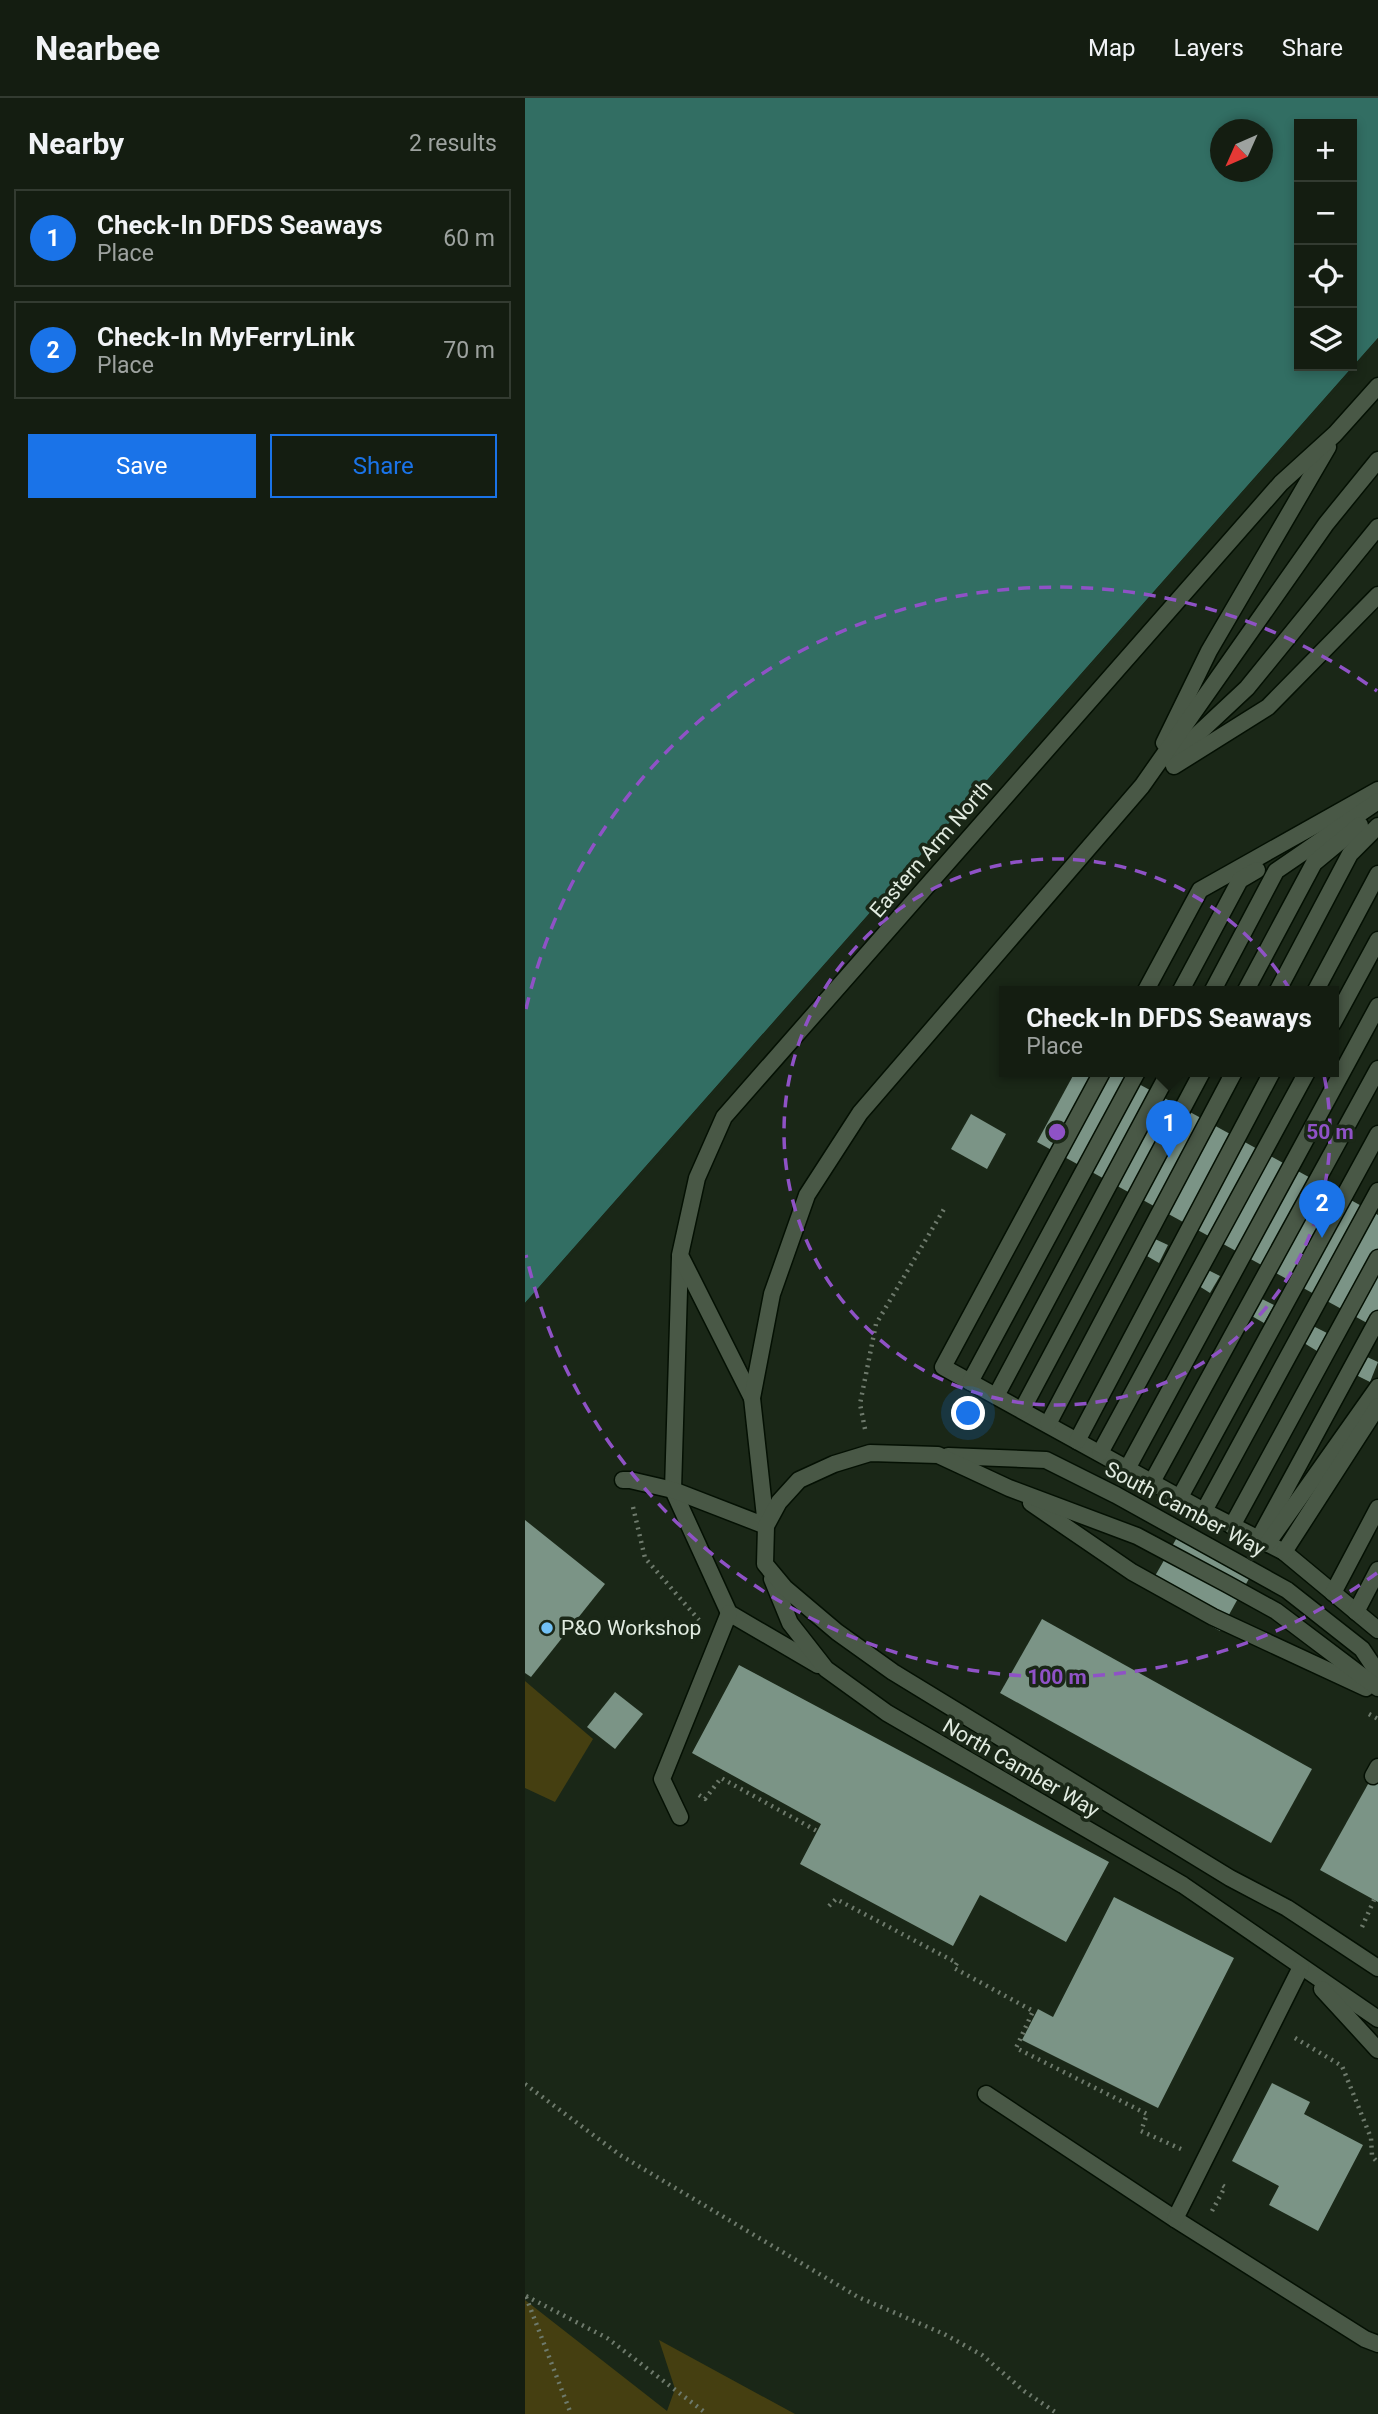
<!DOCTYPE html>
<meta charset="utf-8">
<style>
body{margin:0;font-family:Roboto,sans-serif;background:#212a1f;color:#f1f3f6}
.controls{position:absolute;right:21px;top:21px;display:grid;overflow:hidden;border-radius:0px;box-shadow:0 4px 10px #0003}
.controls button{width:63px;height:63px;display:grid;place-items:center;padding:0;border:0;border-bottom:2px solid #333b31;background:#141d11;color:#f1f3f6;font:35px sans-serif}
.compass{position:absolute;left:685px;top:21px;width:63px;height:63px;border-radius:50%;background:#141d11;box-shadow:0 4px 10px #0003;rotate:225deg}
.you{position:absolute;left:444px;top:1316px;width:24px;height:24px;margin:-18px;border:5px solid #fff;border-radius:50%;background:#1a73e8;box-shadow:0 0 0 10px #1a73e833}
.badge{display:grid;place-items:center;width:46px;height:46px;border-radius:50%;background:#1a73e8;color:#fff;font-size:23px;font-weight:700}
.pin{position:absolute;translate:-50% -58px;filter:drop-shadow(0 2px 4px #0008)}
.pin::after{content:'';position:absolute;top:37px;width:24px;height:21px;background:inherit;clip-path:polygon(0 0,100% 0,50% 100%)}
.popup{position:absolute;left:474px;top:888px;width:340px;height:91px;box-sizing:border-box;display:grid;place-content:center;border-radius:0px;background:#141d11;filter:drop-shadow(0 2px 5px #0005);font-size:23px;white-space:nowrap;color:#9da29f}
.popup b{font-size:26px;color:#f1f3f6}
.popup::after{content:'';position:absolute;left:50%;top:100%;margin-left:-14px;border:14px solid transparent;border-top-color:#141d11}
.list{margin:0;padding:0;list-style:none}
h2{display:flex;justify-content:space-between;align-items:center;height:91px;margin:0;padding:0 28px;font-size:30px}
h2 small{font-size:23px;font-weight:400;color:#9da29f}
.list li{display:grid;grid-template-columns:46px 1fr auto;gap:21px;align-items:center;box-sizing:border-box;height:98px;margin:0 14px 14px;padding:0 14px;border:2px solid #333b31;border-radius:0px}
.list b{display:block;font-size:26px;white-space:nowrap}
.list p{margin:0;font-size:23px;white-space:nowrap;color:#9da29f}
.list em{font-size:23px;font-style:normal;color:#9da29f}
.actions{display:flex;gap:14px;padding:21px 28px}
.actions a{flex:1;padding:16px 0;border:2px solid #1a73e8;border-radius:0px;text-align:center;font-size:24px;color:#1a73e8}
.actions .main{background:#1a73e8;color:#fff}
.icon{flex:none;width:38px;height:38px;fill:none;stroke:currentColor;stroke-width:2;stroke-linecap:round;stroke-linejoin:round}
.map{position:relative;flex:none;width:853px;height:2316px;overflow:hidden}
header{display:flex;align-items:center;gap:42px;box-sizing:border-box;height:98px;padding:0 35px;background:#141d11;border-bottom:2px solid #333b31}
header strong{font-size:33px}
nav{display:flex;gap:38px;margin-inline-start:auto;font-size:24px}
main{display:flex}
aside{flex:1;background:#141d11}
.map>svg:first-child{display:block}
</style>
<header>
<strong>Nearbee</strong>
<nav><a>Map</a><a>Layers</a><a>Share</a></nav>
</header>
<main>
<aside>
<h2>Nearby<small>2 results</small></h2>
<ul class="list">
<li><span class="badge">1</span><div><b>Check-In DFDS Seaways</b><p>Place</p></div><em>60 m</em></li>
<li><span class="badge">2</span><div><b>Check-In MyFerryLink</b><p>Place</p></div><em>70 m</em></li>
</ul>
<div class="actions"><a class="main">Save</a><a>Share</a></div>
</aside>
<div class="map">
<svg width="853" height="2316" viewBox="0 0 853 2316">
<rect width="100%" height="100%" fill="#1a2717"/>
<!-- green -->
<g fill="#453f11">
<path d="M0,1583L68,1641L30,1704L0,1690Z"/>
<path d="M0,2202L142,2313L150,2291L134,2242L270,2316H0Z"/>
</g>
<!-- water -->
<path fill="#326e63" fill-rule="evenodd" d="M0,0H853V240L0,1205ZM774,26H827V268H774ZM696,32H738V74H696Z"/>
<!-- pier -->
<path fill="#1a2717" d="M853,240V245L0,1209V1205Z"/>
<!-- building -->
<g fill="#7b9486">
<path d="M550,974H592L853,1117V1231L512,1044Z"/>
<path d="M446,1016L481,1036L462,1071L426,1051Z"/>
<path d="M630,1141L643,1147L634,1165L622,1158Z"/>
<path d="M683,1172L695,1178L685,1195L674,1188Z"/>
<path d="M735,1200L749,1207L739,1225L725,1217Z"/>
<path d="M788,1228L802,1235L792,1253L779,1245Z"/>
<path d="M840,1258L853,1264L845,1284L831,1277Z"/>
<path d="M0,1422L80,1486L6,1579L0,1575Z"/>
<path d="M654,1436L726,1477L695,1533L622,1492Z"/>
<path d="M517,1521L787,1671L746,1745L475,1595Z"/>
<path d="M214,1567L584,1764L541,1844L455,1797L428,1848L275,1766L296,1726L167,1655Z"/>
<path d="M90,1594L118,1616L90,1651L62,1629Z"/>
<path d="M847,1679L853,1683V1804L795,1772Z"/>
<path d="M589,1799L709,1860L633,2010L497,1942L513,1911L528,1919Z"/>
<path d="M747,1985L785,2004L779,2016L838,2047L793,2133L744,2107L754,2088L707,2063Z"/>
</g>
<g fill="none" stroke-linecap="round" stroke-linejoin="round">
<defs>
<g id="service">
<path d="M639,645L684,553L803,349"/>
<path d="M645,662L722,590L853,429"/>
<path d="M649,668L743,609L853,497"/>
<path d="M620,894L675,792L853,692"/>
<path d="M655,894L715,782L732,772"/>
<path d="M687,894L751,773L853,703"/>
<path d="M720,894L789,765L835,727"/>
<path d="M752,894L825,756L853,728"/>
<path d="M790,894L853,776"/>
<path d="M808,925L853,842"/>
<path d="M577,974L418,1269L679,1413L759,1454L853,1532"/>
<path d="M155,1159L148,1392L204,1515L293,1567"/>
<path d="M445,1284L612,974"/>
<path d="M471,1298L644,974"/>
<path d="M227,1300L155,1157L172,1080L199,1019L756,385L810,336L853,288"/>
<path d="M497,1312L677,974"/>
<path d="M523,1326L709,974"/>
<path d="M552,1343L747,974"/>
<path d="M575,1355L782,974"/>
<path d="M423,1358L521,1362L591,1397L762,1492L837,1551L853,1575"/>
<path d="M602,1371L853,908"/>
<path d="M98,1382H105L148,1392L241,1428L227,1300L247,1196L282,1097L335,1015L617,688L801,426L853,362"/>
<path d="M627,1384L853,971"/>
<path d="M655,1399L853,1036"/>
<path d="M506,1405L607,1474L688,1519L841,1590"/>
<path d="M679,1413L853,1093"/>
<path d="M707,1428L853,1160"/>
<path d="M733,1442L853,1221"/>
<path d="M742,1446L853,1289"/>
<path d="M759,1454L853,1308"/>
<path d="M247,1481L265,1525L301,1571L362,1615L658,1787L853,1921"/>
<path d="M808,1495L853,1410"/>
<path d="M831,1514L853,1472"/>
<path d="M853,1590L751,1513L702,1486L612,1438L484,1390L413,1357L345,1355L309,1366L274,1382L254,1404L241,1428L240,1466L260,1490L312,1534L368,1574L705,1780L762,1810L853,1870"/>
<path d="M848,1678L853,1669"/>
<path d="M155,1719L137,1681L204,1515"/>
<path d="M797,1891L853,1952"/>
<path d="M461,1996L650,2121L840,2241L853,2246"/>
<path d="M650,2121L776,1869"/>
</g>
</defs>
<!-- service casing -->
<use href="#service" stroke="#041003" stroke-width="19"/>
<!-- path -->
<g stroke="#6e7a6c" stroke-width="4.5" stroke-dasharray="2 5" stroke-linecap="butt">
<path d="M340,1331L335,1306L351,1226L419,1111"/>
<path d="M108,1409L120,1460L174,1522"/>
<path d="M844,1616L853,1621"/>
<path d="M174,1697L180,1701L196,1680L292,1733"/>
<path d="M304,1808L311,1801L432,1865L429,1870L508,1913L491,1950L622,2016L616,2033L656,2051"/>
<path d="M837,1829L849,1802"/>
<path d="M770,1940L817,1968L846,2040L847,2058L853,2065"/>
<path d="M0,1986L95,2057L333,2199L419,2236L457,2257L499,2293L533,2316"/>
<path d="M687,2113L700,2089L697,2087"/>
<path d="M1,2198L82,2240L182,2316"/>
<path d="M1,2199L46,2316"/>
</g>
<!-- service -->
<use href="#service" stroke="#495846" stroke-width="16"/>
</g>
<!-- distance rings -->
<g fill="none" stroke="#8f52c6" stroke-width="3.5" stroke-dasharray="12 9">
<circle cx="532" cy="1034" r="273"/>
<path d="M852 1475A545 545 0 0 1 1 1157M1 911A545 545 0 0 1 852 593"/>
</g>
<!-- markers -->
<circle fill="#72c1f5" stroke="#1a2717" stroke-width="2.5" cx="22" cy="1530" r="7"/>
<g text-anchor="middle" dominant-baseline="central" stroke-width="7" stroke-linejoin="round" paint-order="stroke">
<!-- street labels -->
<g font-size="21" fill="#e1ebe0" stroke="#1a2717">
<text transform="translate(406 751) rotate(-49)">Eastern Arm North</text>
<text transform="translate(660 1411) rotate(28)">South Camber Way</text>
<text transform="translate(496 1670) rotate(30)">North Camber Way</text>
</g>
<!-- poi labels -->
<g font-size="21" fill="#e1ebe0" stroke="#1a2717" text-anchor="start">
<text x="36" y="1530">P&amp;O Workshop</text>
</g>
</g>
<circle cx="532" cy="1034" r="10" fill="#8f52c6" stroke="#1a2717" stroke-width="3.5"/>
<g font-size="21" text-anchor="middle" font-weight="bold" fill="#8f52c6" stroke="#1a2717" stroke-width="7" stroke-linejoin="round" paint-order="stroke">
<text x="805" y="1041">50 m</text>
<text x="532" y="1586">100 m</text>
</g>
</svg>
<div class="controls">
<button>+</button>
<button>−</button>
<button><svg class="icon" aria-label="locate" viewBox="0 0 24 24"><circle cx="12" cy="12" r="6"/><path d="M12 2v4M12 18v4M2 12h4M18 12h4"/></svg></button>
<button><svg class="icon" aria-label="layers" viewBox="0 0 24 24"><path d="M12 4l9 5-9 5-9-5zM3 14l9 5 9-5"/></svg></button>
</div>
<svg class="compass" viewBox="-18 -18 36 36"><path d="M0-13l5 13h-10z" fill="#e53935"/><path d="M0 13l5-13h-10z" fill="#9da29f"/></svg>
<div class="you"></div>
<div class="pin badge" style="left:644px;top:1060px">1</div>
<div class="popup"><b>Check-In DFDS Seaways</b>Place</div>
<div class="pin badge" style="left:797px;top:1140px">2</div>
</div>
</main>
